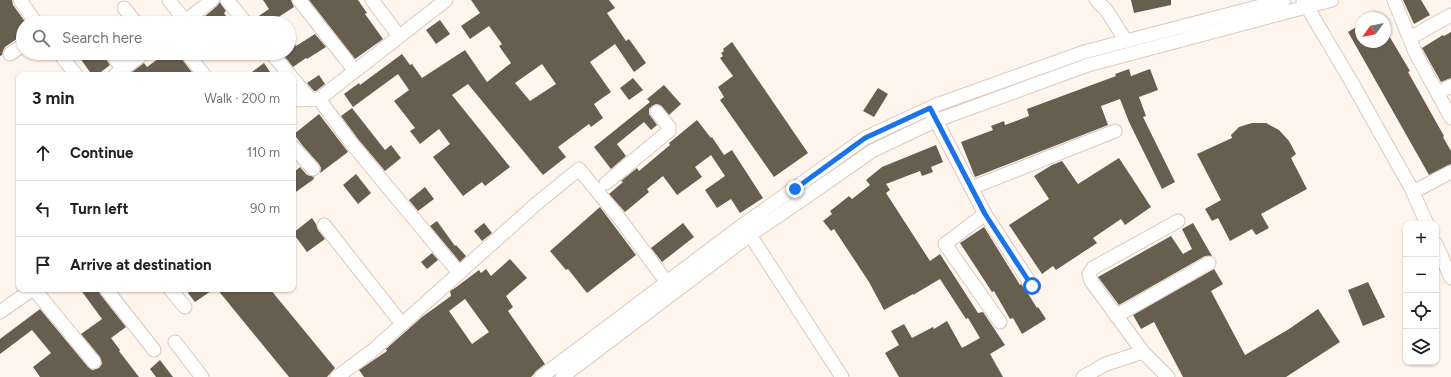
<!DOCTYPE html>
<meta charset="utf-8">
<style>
body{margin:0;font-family:Figtree,sans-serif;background:#f6f6f6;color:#202124}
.controls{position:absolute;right:12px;bottom:12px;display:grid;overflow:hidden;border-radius:8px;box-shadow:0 1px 3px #0004}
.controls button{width:36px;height:36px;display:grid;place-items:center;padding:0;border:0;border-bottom:1px solid #e0e0e0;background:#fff;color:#202124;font:20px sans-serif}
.compass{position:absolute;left:1355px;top:12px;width:36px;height:36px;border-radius:50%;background:#fff;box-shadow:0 1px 3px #0004;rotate:237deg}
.stop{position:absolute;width:12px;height:12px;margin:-9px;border:3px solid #1a73e8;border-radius:50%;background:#fff}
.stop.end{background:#1a73e8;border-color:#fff;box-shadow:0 1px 4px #0008}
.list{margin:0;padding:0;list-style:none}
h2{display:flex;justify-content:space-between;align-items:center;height:52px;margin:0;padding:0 16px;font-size:17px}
h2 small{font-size:13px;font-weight:400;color:#757577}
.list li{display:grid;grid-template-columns:26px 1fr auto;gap:12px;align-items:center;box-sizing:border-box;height:56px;padding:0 16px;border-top:1px solid #e0e0e0}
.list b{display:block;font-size:15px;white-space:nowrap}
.list em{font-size:13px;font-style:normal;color:#757577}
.icon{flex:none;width:22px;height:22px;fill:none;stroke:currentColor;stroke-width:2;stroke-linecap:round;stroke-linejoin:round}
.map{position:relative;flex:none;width:1451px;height:377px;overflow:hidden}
.search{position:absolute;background:#fff;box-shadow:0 1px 3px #0004;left:16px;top:16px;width:280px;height:44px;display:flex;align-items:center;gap:10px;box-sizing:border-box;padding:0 14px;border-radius:22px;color:#757577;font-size:15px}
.panel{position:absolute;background:#fff;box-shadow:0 1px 3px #0004;left:16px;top:72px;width:280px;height:220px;border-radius:8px}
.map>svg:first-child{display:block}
</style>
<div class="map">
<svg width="1451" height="377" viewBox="0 0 1451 377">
<rect width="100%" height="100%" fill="#fff5ed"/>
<!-- building -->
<g fill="#675e50" fill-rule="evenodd">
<path d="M0,0H12L13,5L26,23H23V37L18,38L5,47L3,51L2,55L0,56Z"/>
<path d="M263,0H291L294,7L277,18L280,23H254L253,20L269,9Z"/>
<path d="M309,0H358L367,13L365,14L383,39L355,59Z"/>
<path d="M471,0H609L615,8L607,13L626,41L629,39L646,63L634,72L615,44L590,62L611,92L594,104L603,118L591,127L589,124L558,147L566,157L543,175L468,84L452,95L510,167L485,186L482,182L463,196L433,157L450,144L439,129L420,144L410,131L415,128L394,101L409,90L398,74L353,107L344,94L359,83L360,85L402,54L410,65L412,64L422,78L465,50L487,82L511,63L499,46L502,44L489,26L470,39L461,26L480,13ZM542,64L556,84L530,101L515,83Z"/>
<path d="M1131,0H1171V5L1134,13Z"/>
<path d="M1403,0H1421L1430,15L1414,24Z"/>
<path d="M220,2L226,11L224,13L228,19L222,23H207L203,18L217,6Z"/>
<path d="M440,20L450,34L436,44L426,30Z"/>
<path d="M1361,24V42H1385V29L1410,71L1408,72L1444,136L1443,137L1451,151V164L1429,175L1348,32Z"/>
<path d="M1451,32V78L1441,82L1422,48L1443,35L1444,36Z"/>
<path d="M315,34L326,47L307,59L306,58L293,67L282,53H289V36L296,46Z"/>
<path d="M732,42L808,153L774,177L720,100L724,97L718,87L733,76L720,58L723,56L721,53L724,51L723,49Z"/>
<path d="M86,53H103L105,58L110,65L97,75H92L80,58Z"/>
<path d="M166,53H179L181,58L194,75H128L144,63L147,67Z"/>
<path d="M264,63L272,75H248Z"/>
<path d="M1129,69L1131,76L1150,69L1158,90L1139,97L1146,116L1143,117L1175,182L1162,189L1129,122L1120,99L1101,106L1108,125L975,177L961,142L993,130L991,126L1004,121L1005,125L1029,116L1027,109L1116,76L1115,74Z"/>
<path d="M319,75L325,84L316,91H314L307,83Z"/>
<path d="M633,78L643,90L629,100L620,88Z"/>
<path d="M664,85L681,104L669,115L660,105L656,104L652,106L649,109V114L657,125L651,130L644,122L617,144L626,156L611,169L594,147L650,102L647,99Z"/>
<path d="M878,88L888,94L874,117L863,111Z"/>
<path d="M352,108L385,150L391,145L401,158L385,171L358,139L341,116Z"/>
<path d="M319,114L348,152L320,173L321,168L319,164L302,145L294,134Z"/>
<path d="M697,120L711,138L712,137L724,155L732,150L763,198L740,213L731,199L717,208L705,190L725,176L711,155L695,167L702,177L677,195L663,176L647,189L649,192L625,212L609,194L623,182L621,181L637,168L639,171L670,145L669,143Z"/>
<path d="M1252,123H1266L1279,130L1289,141L1296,154L1291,158L1307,189L1261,214L1269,228L1256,235L1252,229L1230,241L1218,218L1212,221L1205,209L1221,200L1197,154L1232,138L1231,135L1239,127Z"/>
<path d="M936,145L943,162L931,167L933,172L922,176L920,171L886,184L890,190L886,193L930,261L940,254L978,313L983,312L1005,345L990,354L1003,377H899L885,353L899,345L891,331L904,324L912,338L933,327L934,329L947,321L962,348L980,338L968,318L966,319L940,279L913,295V294L884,310L869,282L834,229L831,231L823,221L832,214L830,211L839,204L849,196L852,199L870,185L866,180L882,167Z"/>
<path d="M1119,158L1151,207L1125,225L1121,219L1093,238L1097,243L1056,270L1053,266L1042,274L1009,225L1049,199L1034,176L1052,165L1062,161L1078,184Z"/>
<path d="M300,167L307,175L315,177L313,178L314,179L293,194V173Z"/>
<path d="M356,174L371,193L358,204L343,185Z"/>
<path d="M425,187L434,199L418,211L409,200Z"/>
<path d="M600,207L636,255L587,293L568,269L566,270L550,251Z"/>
<path d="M312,218L316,224L318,230L325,239L307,252L293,233Z"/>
<path d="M437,221L455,246L456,245L466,256L460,262L430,226Z"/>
<path d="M484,223L492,233L482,241L474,231Z"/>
<path d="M683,223L694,237L662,262L651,248Z"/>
<path d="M1193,223L1212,256H1205L1119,305L1098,277L1171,236L1183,254L1192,249L1182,229Z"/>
<path d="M984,227L1020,285L1021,284L1027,292L1037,308L1038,307L1046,319L1022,334L1013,318L1010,319L994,291L992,292L960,243Z"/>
<path d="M432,253L438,260L427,269L421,262Z"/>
<path d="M510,259L527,278L506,296L513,307L508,311L545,364L536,371L533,375L531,377H364L359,370L387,351L386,349L422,317L451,296L450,291L455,288L479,270L481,273L486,269L491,276ZM465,299L489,332L472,344L449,311Z"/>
<path d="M1214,269L1223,284L1211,291L1245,355L1289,329L1318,309L1340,342L1286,377H1183L1154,322L1141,329L1133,315Z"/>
<path d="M1368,282L1385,317L1363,326L1348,290Z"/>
<path d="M80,289H98L100,294L126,327L111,338L120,350L119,351L139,377H40L33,367L51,353L32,330L0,354V339L40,309L88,367L92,370L99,368L102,364L100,357L81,334L102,319Z"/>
<path d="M193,289H214L195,302L188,293Z"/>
<path d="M217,289H270L335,368L327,377H289Z"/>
<path d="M160,360L173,377H156L150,369Z"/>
</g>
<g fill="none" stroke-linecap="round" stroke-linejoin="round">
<defs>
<g id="minor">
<path d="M20,0L36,23"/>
<path d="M169,0L185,21"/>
<path d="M227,0L246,23"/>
<path d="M299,0L355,71"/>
<path d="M372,0L399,36"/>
<path d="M1096,0L1107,11L1126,41"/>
<path d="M1303,0L1351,81L1411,188L1427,224"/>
<path d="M1394,0L1416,54L1451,118"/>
<path d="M124,8L136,23"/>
<path d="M183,23L212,0"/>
<path d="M1410,38L1451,15"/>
<path d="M59,53L76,75"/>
<path d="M111,53L123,69"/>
<path d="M187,53L204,75"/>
<path d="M271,53L290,75"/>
<path d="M10,54L23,45"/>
<path d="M115,75L144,53"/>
<path d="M293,79L311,100"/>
<path d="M1438,93L1451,86"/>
<path d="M319,99L352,144L459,273"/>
<path d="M293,100L319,99L446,0"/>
<path d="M932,113L985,214L1032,286"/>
<path d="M293,147L313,169"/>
<path d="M606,183L669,131V127L657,112"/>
<path d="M971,188L1115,131"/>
<path d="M1413,192L1451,172"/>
<path d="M985,214L945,244L1000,322"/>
<path d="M324,225L402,324"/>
<path d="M750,235L842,377"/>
<path d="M1436,244L1451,278"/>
<path d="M34,289L94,362"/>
<path d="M106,289L154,350"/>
<path d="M170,289L185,307"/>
<path d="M0,312L33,289"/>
<path d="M1116,316L1209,263"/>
<path d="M175,342L202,377"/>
<path d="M1143,352L1091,281L1089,274L1093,268L1178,221"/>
<path d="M337,377L372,351L535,205L579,169L620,219L671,288"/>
<path d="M541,377L740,227L865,138L936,105L1084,52L1284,0"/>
<path d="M562,377L750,235L800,201L872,151L935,121L1088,65L1332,0"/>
<path d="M1083,377L1106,364L1143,352L1168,377"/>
</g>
</defs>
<!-- minor casing -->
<use href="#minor" stroke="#dac9bd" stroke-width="15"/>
<!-- minor -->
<use href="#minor" stroke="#fff" stroke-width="13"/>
</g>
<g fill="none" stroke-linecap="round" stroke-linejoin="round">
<!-- route -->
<path stroke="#1a73e8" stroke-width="5" d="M795,189L865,138L930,108L985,214L1032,286"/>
</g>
</svg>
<div class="controls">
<button>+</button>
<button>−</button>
<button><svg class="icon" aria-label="locate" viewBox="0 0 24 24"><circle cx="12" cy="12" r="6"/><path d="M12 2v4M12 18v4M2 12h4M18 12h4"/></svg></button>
<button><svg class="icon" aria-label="layers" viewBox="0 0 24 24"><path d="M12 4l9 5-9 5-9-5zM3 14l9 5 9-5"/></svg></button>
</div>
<svg class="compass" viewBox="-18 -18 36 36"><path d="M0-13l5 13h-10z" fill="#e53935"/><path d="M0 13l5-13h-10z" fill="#757577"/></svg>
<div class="stop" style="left:1032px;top:286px"></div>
<div class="stop end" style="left:795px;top:189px"></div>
<div class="search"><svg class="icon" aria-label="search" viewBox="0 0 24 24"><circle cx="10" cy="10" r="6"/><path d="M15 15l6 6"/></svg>Search here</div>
<section class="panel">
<h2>3 min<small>Walk · 200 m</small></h2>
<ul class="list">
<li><svg class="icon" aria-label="ahead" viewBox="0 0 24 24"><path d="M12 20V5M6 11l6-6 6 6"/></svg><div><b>Continue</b></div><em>110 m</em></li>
<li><svg class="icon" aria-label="left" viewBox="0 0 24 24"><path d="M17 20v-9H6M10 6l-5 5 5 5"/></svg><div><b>Turn left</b></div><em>90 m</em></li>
<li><svg class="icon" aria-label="arrive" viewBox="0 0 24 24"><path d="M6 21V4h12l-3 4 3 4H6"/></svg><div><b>Arrive at destination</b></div></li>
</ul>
</section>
</div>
